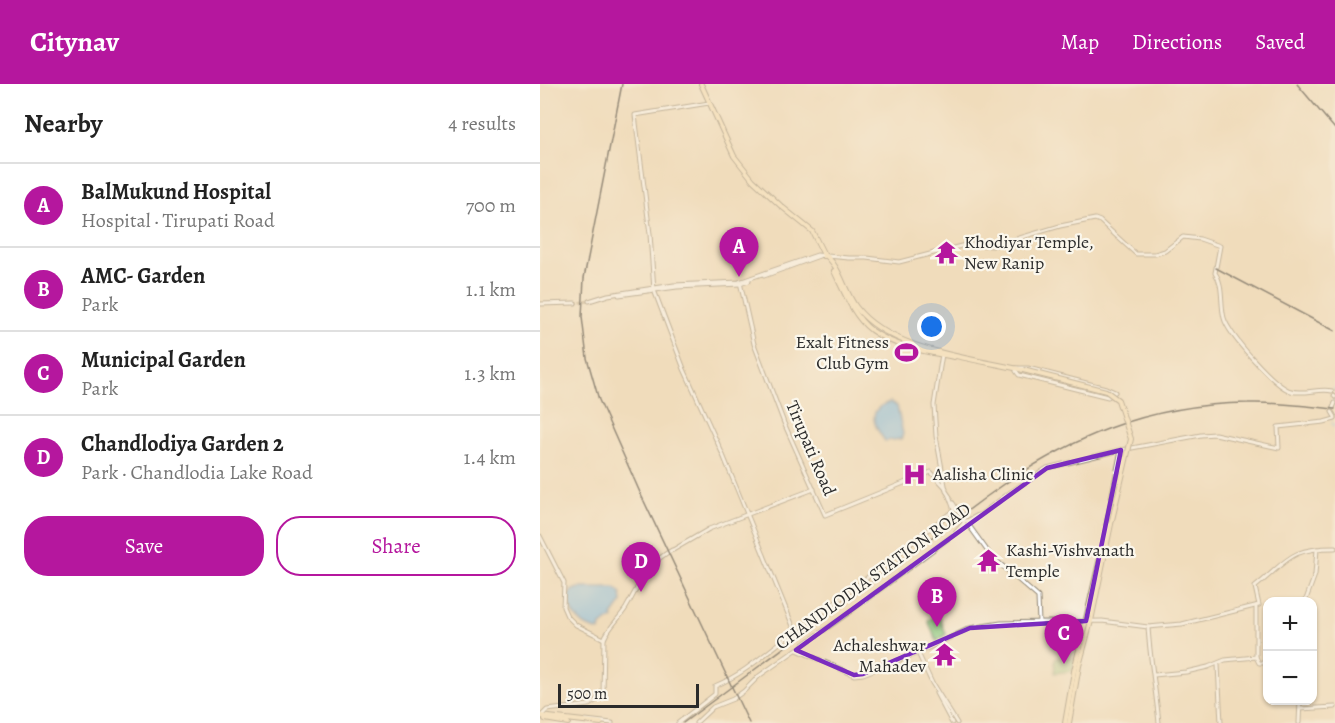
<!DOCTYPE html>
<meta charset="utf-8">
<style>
body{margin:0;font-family:Alegreya,serif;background:#f6f6f6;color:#222}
.controls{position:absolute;right:18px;bottom:18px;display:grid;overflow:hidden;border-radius:12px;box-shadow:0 2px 4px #0004}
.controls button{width:54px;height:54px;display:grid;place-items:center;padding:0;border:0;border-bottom:2px solid #e0e0e0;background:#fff;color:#222;font:30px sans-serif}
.scale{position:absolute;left:18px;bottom:15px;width:141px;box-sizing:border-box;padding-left:6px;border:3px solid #2b2b2b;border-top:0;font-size:16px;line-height:21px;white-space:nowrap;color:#2b2b2b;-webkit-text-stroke:4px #fbf7ec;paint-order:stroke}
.you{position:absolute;left:392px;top:243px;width:21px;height:21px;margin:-15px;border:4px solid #fff;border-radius:50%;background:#1a73e8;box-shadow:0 0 0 9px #1a73e833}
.badge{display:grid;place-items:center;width:39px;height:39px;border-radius:50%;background:#b5179e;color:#fff;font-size:20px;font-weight:700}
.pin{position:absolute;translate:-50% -50px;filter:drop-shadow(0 2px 3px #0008)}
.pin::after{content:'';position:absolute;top:32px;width:21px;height:18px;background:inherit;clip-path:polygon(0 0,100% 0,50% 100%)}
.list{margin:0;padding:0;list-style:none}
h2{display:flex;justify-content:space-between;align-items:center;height:78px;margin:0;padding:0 24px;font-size:26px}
h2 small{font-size:20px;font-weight:400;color:#767676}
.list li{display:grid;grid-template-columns:39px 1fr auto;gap:18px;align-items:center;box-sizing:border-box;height:84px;padding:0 24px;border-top:2px solid #e0e0e0}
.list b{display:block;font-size:22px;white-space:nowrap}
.list p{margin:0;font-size:20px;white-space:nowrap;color:#767676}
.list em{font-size:20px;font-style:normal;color:#767676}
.actions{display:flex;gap:12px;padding:18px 24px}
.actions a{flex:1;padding:14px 0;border:2px solid #b5179e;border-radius:24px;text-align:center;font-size:21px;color:#b5179e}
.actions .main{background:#b5179e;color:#fff}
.map{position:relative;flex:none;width:795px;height:639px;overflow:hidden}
header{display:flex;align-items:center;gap:36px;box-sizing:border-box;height:84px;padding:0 30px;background:#b5179e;color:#fff}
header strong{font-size:28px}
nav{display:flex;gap:33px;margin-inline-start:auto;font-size:21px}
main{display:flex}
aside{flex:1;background:#fff}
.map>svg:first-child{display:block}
</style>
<header>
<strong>Citynav</strong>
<nav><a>Map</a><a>Directions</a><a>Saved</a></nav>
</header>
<main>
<aside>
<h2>Nearby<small>4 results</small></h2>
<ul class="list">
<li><span class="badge">A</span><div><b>BalMukund Hospital</b><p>Hospital · Tirupati Road</p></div><em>700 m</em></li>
<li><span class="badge">B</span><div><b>AMC- Garden</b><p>Park</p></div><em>1.1 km</em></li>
<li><span class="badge">C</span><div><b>Municipal Garden</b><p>Park</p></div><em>1.3 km</em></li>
<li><span class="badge">D</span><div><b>Chandlodiya Garden 2</b><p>Park · Chandlodia Lake Road</p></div><em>1.4 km</em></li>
</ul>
<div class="actions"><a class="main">Save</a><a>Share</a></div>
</aside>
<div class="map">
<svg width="795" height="639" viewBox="0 0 795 639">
<rect width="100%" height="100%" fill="#fbf7ec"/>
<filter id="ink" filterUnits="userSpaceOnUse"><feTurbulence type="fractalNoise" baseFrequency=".0167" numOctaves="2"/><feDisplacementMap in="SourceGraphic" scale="12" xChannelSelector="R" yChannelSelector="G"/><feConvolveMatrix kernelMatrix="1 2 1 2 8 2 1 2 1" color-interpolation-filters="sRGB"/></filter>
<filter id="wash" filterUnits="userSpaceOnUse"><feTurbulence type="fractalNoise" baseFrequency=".008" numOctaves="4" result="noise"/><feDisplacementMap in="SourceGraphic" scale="24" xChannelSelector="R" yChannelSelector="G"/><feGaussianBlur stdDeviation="1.35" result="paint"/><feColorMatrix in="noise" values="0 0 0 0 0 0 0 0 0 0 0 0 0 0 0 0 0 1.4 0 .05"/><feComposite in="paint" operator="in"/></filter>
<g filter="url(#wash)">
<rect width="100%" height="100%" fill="#f0dcbb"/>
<!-- green -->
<g fill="#8ec77b" stroke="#5c7953" stroke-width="1.5">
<path d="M399,532L406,550L397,557L388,536Z"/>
<path d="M515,574H535L532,587L515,589Z"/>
</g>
<!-- water -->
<g fill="#76baec" stroke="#50728c" stroke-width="1.5">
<path d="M350,318L357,322L363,350L361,355L345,357C334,342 325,326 350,318Z"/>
<path d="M40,504H75L81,509L82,518L72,532L73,534L61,542L60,547C54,545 47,544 42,539C31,530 21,507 40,504Z"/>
</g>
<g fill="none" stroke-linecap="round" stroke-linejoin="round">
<!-- stream -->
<g stroke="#76baec" stroke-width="1.5">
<path d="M793,306L795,304"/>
<path d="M791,324L794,314"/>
<path d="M790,328L792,335"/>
<path d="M792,339L795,342"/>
</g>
</g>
</g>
<g filter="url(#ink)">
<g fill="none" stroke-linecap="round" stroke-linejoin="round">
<!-- tertiary-tunnel -->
<path stroke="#c9b99e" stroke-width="3" stroke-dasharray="3 1.5" stroke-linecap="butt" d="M35,219L49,217"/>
<defs>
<g id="tertiary">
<path d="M224,192L279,172"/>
<path d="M200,198L214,260L244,339L285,431L391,388L406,404"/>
<path d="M79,211L137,203L200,200L209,197"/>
<path d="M49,217L68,211L134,201L199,198L277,171L309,174H327L359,178L429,160L452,162L520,142L555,135L560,137L596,170H615L625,167L643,153L660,155L680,162L675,189C684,201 680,219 684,234C688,250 735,303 751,307C764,311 779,304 792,307"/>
<path d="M0,220L35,219"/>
<path d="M402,270L394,321L396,352L406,407L410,413"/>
<path d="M476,287L479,291L568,313L575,308L566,304L488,284H476"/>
<path d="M794,312L795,313"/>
<path d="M793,324L795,319"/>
<path d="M792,328L795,333"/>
<path d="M413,419L419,429"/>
<path d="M428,440L451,472L498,513L499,539"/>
<path d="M566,441L581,366"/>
<path d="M416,448L424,439L423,436L427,437L438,431"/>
<path d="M0,452L24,499L23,523L27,532L36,541L64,555"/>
<path d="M133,466L169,445L274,405"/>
<path d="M765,518L775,491L777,465"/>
<path d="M716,522V573"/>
<path d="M608,543C610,576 616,607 619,639"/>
<path d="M255,547L287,525L414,426L409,412"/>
<path d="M257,566L314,591L323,590L378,569L430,544L461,539L562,537L608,543L642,540L719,521L715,503C748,477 748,464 795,464"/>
<path d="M378,569L392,599L417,639"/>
<path d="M678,581L681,639"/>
<path d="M614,591L646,588L668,583L685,576L716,573L719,579H728"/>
<path d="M396,609L412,639"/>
<path d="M760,625L795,623"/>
<path d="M1,632L7,626L49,621L63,612L64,555C69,543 79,535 86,524C100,500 106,480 132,466"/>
<path d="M46,636L72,639"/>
<path d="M138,639L175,610V602C206,589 228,567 255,547L183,371L144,285L114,206L110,150L95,31L169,19"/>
<path d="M156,639L173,623L193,615L204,607L219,592L304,532L472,407L507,384L576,367L661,351L675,350L739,364L738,343L784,338L795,335"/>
<path d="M759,639L760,616"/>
</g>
<g id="secondary">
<path d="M161,0L194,72L213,96L241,122L272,147L283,169"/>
<path d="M284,172L283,169C300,181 304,207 316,223C349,267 433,274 483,286"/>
<path d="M294,187C304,207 313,232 331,246C354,263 387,268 414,273"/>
<path d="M0,632L61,639"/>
<path d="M5,635L28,639"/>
<path d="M525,639L534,587L568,440"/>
<path d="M529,639L539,582L551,537L571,440"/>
</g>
</defs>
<!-- tertiary casing -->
<use href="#tertiary" stroke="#8e8473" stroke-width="5"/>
<!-- secondary casing -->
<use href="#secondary" stroke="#8e8473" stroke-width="6"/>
<!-- tertiary -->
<use href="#tertiary" stroke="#fff" stroke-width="3"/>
<!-- secondary -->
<use href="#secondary" stroke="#fae7c3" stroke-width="4"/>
<!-- rail -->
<g stroke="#2b2b2b" stroke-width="1.5">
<path d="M82,0L44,194L42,233L47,274L59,316L102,413L209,639"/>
<path d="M757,0L795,45"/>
<path d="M676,184L795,247"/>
<path d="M143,639L446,413C527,354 607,320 708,319C737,318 766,322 795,325"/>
</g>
<defs>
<path id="secondary-bridge" d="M483,286L566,307L578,316L591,355L571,440"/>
</defs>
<!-- secondary-bridge casing -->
<use href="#secondary-bridge" stroke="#8e8473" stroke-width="6" stroke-linecap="butt"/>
<!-- secondary-bridge -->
<use href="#secondary-bridge" stroke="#fae7c3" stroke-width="4"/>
</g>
</g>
<!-- marked area -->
<path d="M0 0H795V639H0ZM581,366L546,537L430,544L323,590L314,591L256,566L507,384Z" fill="#f0dcbb" fill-opacity=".55" fill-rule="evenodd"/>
<path fill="none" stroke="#7b2cbf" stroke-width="4.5" stroke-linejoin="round" d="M581,366L546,537L430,544L323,590L314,591L256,566L507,384Z"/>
<!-- icons -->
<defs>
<symbol id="temple-bare" viewBox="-9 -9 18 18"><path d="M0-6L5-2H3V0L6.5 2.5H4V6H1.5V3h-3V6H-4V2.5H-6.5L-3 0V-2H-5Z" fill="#b5179e" stroke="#fbf7ec" stroke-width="2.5" paint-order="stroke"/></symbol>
<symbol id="stadium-bare" viewBox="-9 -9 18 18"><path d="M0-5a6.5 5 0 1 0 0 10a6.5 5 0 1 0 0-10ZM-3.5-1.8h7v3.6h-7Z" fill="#b5179e" stroke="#fbf7ec" stroke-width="2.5" paint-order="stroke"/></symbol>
<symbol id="hospital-bare" viewBox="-9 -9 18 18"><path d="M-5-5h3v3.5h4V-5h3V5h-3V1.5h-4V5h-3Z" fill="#b5179e" stroke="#fbf7ec" stroke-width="2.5" paint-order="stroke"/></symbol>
</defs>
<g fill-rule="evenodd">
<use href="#temple-bare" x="390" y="152" width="33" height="33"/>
<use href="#stadium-bare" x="350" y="252" width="33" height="33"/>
<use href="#hospital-bare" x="358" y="374" width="33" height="33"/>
<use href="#temple-bare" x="432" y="460" width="33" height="33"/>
<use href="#temple-bare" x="388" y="554" width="33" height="33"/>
</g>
<g text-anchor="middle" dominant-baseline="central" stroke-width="4.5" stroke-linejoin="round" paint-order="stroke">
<!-- poi labels -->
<g font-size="18" fill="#2b2b2b" stroke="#fbf7ec" text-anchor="start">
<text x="424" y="158">Khodiyar Temple,<tspan x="424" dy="21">New Ranip</tspan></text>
<text x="349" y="258" text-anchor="end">Exalt Fitness<tspan x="349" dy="21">Club Gym</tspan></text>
<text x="393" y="390">Aalisha Clinic</text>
<text x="466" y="466">Kashi-Vishvanath<tspan x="466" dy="21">Temple</tspan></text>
<text x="386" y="561" text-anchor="end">Achaleshwar<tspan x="386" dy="21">Mahadev</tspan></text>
</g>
<!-- street labels -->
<g font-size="18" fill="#2b2b2b" stroke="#fbf7ec">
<text transform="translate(271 364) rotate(67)">Tirupati Road</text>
<text transform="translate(333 492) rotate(-36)">CHANDLODIA STATION ROAD</text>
</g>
</g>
</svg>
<div class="controls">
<button>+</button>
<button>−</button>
</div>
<div class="scale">500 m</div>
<div class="you"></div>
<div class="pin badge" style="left:199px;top:193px">A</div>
<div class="pin badge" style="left:397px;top:543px">B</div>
<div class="pin badge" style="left:524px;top:580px">C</div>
<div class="pin badge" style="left:101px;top:508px">D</div>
</div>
</main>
